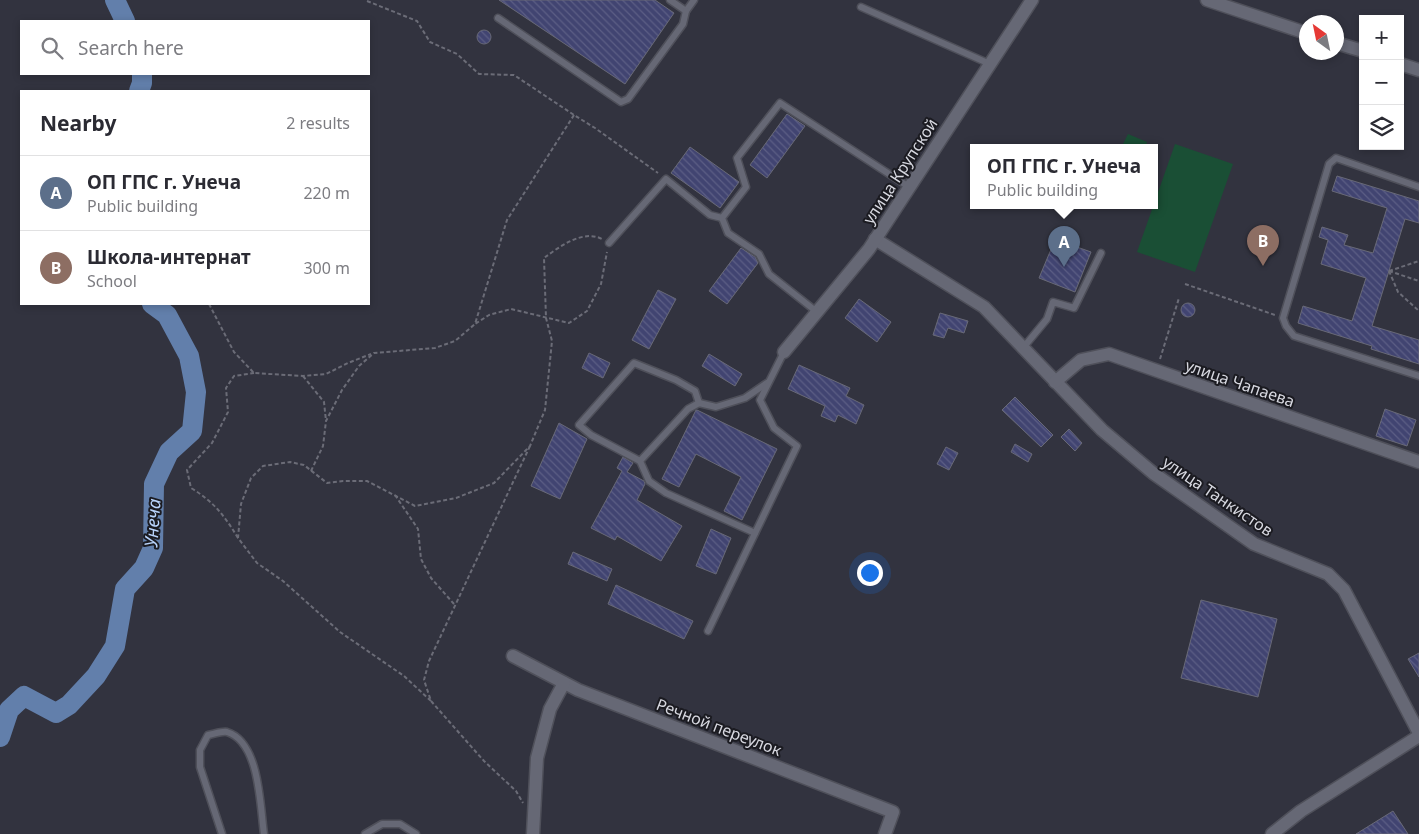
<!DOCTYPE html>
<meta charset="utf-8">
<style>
body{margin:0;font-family:"Noto Sans",sans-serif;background:#f7f7f7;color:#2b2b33}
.controls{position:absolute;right:15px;top:15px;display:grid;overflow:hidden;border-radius:0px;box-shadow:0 2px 8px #0003}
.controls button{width:45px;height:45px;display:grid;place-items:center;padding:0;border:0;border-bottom:1px solid #e1e1e2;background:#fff;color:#2b2b33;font:25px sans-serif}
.compass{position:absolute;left:1299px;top:15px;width:45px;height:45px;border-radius:50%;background:#fff;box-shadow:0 2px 8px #0003;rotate:327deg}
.you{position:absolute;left:869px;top:572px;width:18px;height:18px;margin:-12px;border:4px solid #fff;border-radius:50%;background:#1a73e8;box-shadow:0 0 0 8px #1a73e833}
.badge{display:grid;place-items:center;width:32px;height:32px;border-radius:50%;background:#0b8043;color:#fff;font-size:16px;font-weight:700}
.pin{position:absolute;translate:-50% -41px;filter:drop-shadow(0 1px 2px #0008)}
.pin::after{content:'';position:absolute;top:26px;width:18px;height:15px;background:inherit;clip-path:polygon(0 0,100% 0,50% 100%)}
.popup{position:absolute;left:970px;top:144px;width:188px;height:65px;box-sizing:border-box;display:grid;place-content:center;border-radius:0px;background:#fff;filter:drop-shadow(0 1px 4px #0005);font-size:16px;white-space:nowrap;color:#7c7c81}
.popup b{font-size:19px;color:#2b2b33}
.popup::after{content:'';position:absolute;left:50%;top:100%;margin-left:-10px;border:10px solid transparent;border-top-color:#fff}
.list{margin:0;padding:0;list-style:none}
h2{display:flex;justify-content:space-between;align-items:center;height:65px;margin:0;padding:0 20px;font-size:21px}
h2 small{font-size:16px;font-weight:400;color:#7c7c81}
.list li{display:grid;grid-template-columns:32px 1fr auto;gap:15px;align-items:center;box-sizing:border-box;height:75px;padding:0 20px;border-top:1px solid #e1e1e2}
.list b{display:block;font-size:19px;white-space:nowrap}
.list p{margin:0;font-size:16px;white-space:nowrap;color:#7c7c81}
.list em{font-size:16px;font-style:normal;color:#7c7c81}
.icon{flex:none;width:28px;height:28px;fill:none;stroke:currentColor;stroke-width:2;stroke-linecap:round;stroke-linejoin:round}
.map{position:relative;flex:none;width:1419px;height:834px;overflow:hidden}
.search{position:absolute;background:#fff;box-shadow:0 2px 8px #0003;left:20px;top:20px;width:350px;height:55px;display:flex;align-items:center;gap:12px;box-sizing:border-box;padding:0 18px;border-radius:0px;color:#7c7c81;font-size:19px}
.panel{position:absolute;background:#fff;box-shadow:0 2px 8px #0003;left:20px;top:90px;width:350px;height:215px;border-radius:0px}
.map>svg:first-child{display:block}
</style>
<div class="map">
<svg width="1419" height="834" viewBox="0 0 1419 834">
<defs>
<pattern id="building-back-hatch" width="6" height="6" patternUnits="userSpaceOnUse" patternTransform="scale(1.25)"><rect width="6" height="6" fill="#414471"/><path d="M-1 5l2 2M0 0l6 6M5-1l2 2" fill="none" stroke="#5c5e85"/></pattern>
</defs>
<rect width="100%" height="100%" fill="#32333f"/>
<!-- pitch -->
<g fill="#1a4f35">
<path d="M1128,134L1147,142L1145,148H1121Z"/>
<path d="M1175,144L1233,164L1195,272L1137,252Z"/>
</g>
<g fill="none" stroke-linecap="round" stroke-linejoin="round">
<!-- river -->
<g stroke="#627fab" stroke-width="20">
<path d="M115,0L125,21"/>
<path d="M139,91L142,83V74"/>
<path d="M0,737L9,710L24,696L56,713L69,705L96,676L115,646L125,589L144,568L153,548L154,484L169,452L192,431L196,392L189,356L167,315L152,304"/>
</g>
</g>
<!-- building -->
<g fill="url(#building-back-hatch)" stroke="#686977">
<path d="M499,0H655L674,13L625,84Z"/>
<circle cx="484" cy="37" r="7"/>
<path d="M787,114L805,126L767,178L750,165Z"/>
<path d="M690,147L739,182L720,208L671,173Z"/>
<path d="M1337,176L1419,201V223L1405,219L1372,326L1419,340V364L1371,349L1372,346L1298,323L1303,306L1352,321L1366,278L1321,264L1328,240L1319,237L1322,227L1348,235L1344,245L1373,253L1387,208L1332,191Z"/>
<path d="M1052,247L1073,255L1077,247L1091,252L1075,292L1039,278Z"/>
<path d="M741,248L755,257L758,263L727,304L709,291Z"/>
<path d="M658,290L676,299L649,349L632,340Z"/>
<path d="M859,299L891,322L877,342L845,318Z"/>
<circle cx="1188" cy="310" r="7"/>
<path d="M940,313L968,321L964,333L948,328L944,338L933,335Z"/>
<path d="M589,353L610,363L603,378L582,368Z"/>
<path d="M709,354L742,374L735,386L702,366Z"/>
<path d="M799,365L850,388L846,396L864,405L856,424L838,415L835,422L821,416L825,406L788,389Z"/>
<path d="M1015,397L1053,435L1041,447L1002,410Z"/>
<path d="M1385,409L1416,420L1407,446L1376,436Z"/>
<path d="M696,410H697L777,449L742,520L724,511L741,477L696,454L679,487L662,479Z"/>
<path d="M559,423L587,439L560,499L531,486Z"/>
<path d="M1069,429L1082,443L1075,451L1061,437Z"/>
<path d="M1015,444L1032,454L1028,462L1011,452Z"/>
<path d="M946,447L958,453L949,470L937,464Z"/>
<path d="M623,457L633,463L627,472L644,481L645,484L637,500L682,526L661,561L617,536L615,540L591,528L622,471L617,468Z"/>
<path d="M711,529L731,538L716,574L696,566Z"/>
<path d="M573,552L612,569L607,581L568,564Z"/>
<path d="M616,585L693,621L684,639L608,604Z"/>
<path d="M1201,600L1277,619L1258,697L1181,678Z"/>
<path d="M1419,653V677L1408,659Z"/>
<path d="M1393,811L1408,834H1356Z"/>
</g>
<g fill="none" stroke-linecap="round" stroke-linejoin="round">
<defs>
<g id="service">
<path d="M670,0L686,11L694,0"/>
<path d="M861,7L990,64"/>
<path d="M498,18L621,102L628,99L683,24L686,11"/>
<path d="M1419,187L1336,158L1329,164L1283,318L1286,326L1294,336L1419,376"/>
<path d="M609,243L666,179L710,215L722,218"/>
<path d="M817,312L769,274L759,254L728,233L722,218L746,187L737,158L780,103L909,187"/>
<path d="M1023,348L1047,319L1053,302L1074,308L1101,253"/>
<path d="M640,461L591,435L579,425L634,363L676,380L695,391L699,403"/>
<path d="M755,533L666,493L649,481L640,461L688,409L699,403L716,407L745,398L767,383"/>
<path d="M708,631L797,446L774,428L760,400L784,352"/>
<path d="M222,834L200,767V750L208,735C214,734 222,731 227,732C260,742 260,806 264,834"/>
<path d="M365,834L382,824H400L416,834"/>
</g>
<g id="minor">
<path d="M1207,0L1306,33"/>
<path d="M1336,43L1363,51"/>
<path d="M1400,64L1419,70"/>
<path d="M875,239L984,307L1102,430L1153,473L1254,544L1328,574L1344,590L1419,733"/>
<path d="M784,352L869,249L1032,0"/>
<path d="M1055,382L1081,360L1109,354L1419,462"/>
<path d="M513,656L578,690L893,812L885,834"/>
<path d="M533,834L537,758L550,709L564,683"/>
<path d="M1272,834L1301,811L1419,736"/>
</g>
</defs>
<!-- service casing -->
<use href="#service" stroke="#4f505a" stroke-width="9"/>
<!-- minor casing -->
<use href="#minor" stroke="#4f505a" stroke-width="15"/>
<!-- path -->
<g stroke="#6b6c77" stroke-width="2" stroke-dasharray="4 2.5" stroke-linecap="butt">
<path d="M367,1L417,21L430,42L457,54L479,74L514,75L574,115L595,128L658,173"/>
<path d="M574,115L507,220L475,324L489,315L511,309L569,323L587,311L601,284L607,252"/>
<path d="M1389,271L1398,292L1419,311"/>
<path d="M1389,271L1419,281"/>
<path d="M1389,271L1419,261"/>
<path d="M1185,284L1275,315"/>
<path d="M209,304L234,352L254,373L303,376L326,374L348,363L371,354"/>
<path d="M1160,359L1179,298"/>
<path d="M303,376L324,402L326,421"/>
<path d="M530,446L429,661L424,680L431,701L404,676L340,632L283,581L257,563L238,538L241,504L251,478L263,466L290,462L304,465L327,483L343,481H367L415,506L456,498L494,483L530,446L545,410L552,341L546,318L544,258C559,247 583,229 602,239"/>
<path d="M311,471L323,446L326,421L342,390L359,366L374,353L435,348L455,341L475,324"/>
<path d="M395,495L418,529L421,559L431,578L454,604"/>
<path d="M238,538C224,515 214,502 191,488L187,470L212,443L228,412L226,388L234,376L254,373"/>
<path d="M431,701L484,761L516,791L523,803"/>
</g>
<!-- service -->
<use href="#service" stroke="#666875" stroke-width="6"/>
<!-- minor -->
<use href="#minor" stroke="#666875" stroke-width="12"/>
</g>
<g text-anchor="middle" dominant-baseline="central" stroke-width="4" stroke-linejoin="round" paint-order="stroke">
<!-- street labels -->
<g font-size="16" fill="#d7d8e0" stroke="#1b1b21">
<text transform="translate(900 171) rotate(-57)">улица Крупской</text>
<text transform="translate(1240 383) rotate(19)">улица Чапаева</text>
<text transform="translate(1218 496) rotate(34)">улица Танкистов</text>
<text transform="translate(719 727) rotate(21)">Речной переулок</text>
</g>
<!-- water labels -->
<g font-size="18" font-style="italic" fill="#b9d4fc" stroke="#1b1b21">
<text transform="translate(152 523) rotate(-86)">Унеча</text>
</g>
</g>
</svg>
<div class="controls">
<button>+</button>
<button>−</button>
<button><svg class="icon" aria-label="layers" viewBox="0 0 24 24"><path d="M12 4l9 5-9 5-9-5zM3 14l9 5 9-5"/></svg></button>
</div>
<svg class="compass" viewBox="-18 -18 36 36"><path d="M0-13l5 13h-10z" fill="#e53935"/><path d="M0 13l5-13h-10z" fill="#7c7c81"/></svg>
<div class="you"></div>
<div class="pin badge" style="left:1064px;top:267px;background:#5c6f8a">A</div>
<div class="popup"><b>ОП ГПС г. Унеча</b>Public building</div>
<div class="pin badge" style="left:1263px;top:266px;background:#8d6e63">B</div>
<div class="search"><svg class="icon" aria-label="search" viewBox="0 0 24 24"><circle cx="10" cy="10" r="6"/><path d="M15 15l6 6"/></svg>Search here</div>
<section class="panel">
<h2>Nearby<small>2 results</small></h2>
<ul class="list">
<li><span class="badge" style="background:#5c6f8a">A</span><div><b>ОП ГПС г. Унеча</b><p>Public building</p></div><em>220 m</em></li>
<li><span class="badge" style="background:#8d6e63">B</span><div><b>Школа-интернат</b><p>School</p></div><em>300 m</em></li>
</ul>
</section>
</div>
